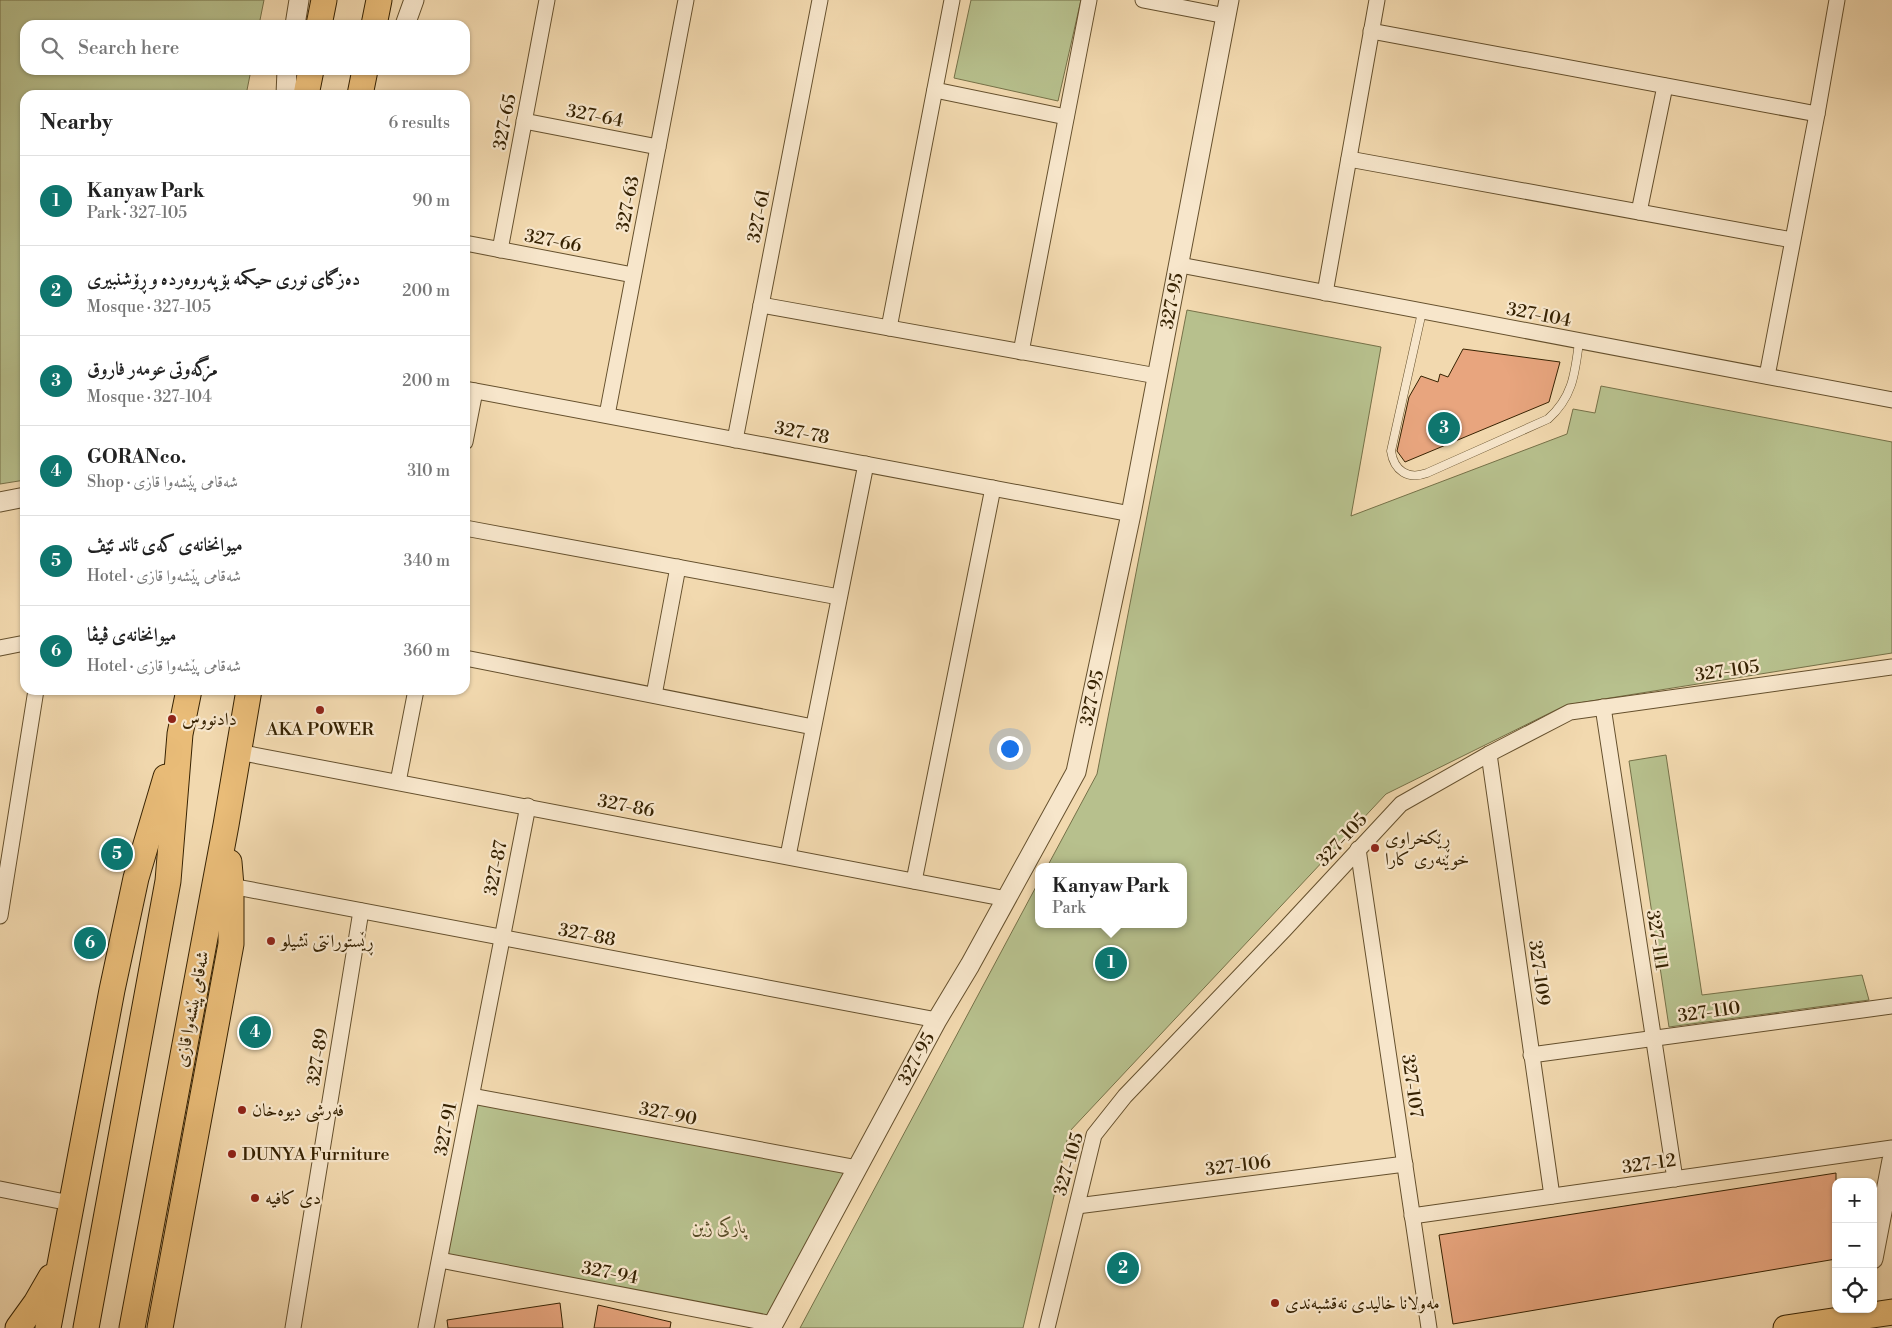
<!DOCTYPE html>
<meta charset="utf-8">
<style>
body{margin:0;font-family:"Libre Bodoni",Amiri,serif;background:#f2f2f2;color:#222}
.controls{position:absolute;right:15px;bottom:15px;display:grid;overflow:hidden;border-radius:10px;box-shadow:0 1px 4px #0004}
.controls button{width:45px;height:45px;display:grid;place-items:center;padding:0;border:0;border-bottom:1px solid #e0e0e0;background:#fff;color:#222;font:25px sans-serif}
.you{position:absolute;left:1009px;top:748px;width:18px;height:18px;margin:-12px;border:4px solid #fff;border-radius:50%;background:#1a73e8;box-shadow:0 0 0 8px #1a73e833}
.badge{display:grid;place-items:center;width:32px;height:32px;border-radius:50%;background:#0f766e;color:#fff;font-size:16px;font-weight:700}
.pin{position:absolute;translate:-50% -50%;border:2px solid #fff;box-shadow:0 1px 5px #0006}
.popup{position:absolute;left:1035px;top:863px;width:152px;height:65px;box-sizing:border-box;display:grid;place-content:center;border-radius:10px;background:#fff;filter:drop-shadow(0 1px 4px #0005);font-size:16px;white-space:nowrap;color:#767676}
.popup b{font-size:19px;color:#222}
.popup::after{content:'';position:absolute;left:50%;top:100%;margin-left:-10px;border:10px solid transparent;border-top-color:#fff}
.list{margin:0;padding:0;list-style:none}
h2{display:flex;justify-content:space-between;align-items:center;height:65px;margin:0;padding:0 20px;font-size:21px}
h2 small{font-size:16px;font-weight:400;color:#767676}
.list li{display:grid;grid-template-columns:32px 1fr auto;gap:15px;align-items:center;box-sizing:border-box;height:90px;padding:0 20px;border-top:1px solid #e0e0e0}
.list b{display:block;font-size:19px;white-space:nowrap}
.list p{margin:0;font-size:16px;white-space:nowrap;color:#767676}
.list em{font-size:16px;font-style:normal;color:#767676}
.icon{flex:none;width:28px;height:28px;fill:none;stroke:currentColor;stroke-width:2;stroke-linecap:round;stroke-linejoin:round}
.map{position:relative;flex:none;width:1892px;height:1328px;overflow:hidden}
.search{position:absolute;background:#fff;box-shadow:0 1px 4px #0004;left:20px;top:20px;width:450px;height:55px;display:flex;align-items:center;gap:12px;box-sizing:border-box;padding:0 18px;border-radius:15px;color:#767676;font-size:19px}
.panel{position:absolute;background:#fff;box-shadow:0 1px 4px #0004;left:20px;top:90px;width:450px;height:605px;border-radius:15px}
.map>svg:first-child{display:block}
</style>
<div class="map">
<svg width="1892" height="1328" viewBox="0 0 1892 1328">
<rect width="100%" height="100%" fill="#f2d9af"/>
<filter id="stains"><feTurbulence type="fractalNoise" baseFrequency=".004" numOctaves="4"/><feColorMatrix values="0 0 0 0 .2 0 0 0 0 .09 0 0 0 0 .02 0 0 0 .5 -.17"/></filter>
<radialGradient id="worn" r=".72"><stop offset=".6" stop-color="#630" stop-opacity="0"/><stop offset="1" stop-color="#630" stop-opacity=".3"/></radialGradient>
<!-- green -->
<g fill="#b7c08d" stroke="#767148">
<path d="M0,0H264L259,25H25V70H251L246,95H25V480L0,484Z"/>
<path d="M971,0H1081L1058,101L954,78Z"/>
<path d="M1187,310L1381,347L1351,516L1567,434L1573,409L1595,413L1601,386L1892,442V653L1566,705L1386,794L1069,1132L1023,1328H800L1038,883V924H1184V867H1047L1097,774Z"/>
<path d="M1666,755L1702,995L1862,975L1869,1000L1669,1027L1629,761Z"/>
<path d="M476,1102L847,1171L767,1316L446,1255Z"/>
</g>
<!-- building -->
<g fill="#e8a57e" stroke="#362202">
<path d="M1463,349L1560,362L1549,402L1405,462L1397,451L1409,397L1421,376L1438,382L1440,374L1448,377Z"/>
<path d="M1836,1173V1259L1453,1324L1439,1235Z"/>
<path d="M560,1303L563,1328H448L447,1320Z"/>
<path d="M598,1305L671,1322L670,1328H594Z"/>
</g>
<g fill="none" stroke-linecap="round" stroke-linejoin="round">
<defs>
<path id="service" d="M1422,312L1391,451C1394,471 1408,480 1427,473L1548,419C1573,397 1575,373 1579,342"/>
<g id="minor">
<path d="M1143,0L1226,16"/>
<path d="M1371,31L1817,114"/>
<path d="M935,90L1066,117"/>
<path d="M524,121L658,147"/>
<path d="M1349,159L1792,240"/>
<path d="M1639,212L1665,86"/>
<path d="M465,243L633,275"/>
<path d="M500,250L547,0"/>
<path d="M1180,265L1892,400"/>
<path d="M1325,293L1377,0"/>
<path d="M761,305L1157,376"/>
<path d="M889,328L952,0"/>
<path d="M1021,352L1089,0"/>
<path d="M1767,376L1817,114L1837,0"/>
<path d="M465,389L1131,514"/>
<path d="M607,415L686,0"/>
<path d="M735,440L820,0"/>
<path d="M465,442L475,391"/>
<path d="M465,528L839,597"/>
<path d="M0,648L25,643"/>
<path d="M465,658L813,727"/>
<path d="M654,695L678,567"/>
<path d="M1603,707L1675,1179"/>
<path d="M238,752L1007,899"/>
<path d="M1489,754L1552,1196"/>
<path d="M398,782L416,690"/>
<path d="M1358,849L1429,1328"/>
<path d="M788,856L866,464"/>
<path d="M914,881L993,488"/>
<path d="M231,886L937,1020"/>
<path d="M0,916L36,690"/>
<path d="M1531,1055L1892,1006"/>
<path d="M472,1096L858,1168"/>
<path d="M0,1189L70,1203"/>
<path d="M1077,1206L1405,1164"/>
<path d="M1412,1216L1892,1148"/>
<path d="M440,1260L773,1324"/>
<path d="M293,1328L361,911"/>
<path d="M426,1328L528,806"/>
<path d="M1047,1328L1094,1135L1125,1096L1284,930L1401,804L1489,754L1570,712L1892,667"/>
</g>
<g id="tertiary">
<path d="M295,25L299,0"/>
<path d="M405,25L414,0"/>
<path d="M286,95L287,70"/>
<path d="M0,502L25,497"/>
<path d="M1873,1259L1892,1160"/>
<path id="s1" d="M771,1328L937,1020L970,965L1076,772L1131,514L1229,0"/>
</g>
<g id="trunk">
<path d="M319,25L324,0"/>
<path d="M374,25L379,0"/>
<path d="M306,95L311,70"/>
<path d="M360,95L365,70"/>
<path d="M18,1328L36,1303L51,1277"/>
<path d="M48,1328L112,990L136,878L166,777"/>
<path d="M86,1328L168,881L180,734L189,690"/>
<path d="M132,1328L226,825L249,690"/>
<path d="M160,1328L231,944V886L229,862"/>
<path d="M1786,1328L1892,1312"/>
</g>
</defs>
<!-- service casing -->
<use href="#service" stroke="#65502d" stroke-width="9"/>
<!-- minor casing -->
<use href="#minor" stroke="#65502d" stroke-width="17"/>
<!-- tertiary casing -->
<use href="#tertiary" stroke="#65502d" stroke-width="21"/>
<!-- trunk casing -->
<use href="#trunk" stroke="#362202" stroke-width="27"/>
<!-- service -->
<use href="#service" stroke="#f7e6cb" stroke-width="8"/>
<!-- minor -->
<use href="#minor" stroke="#f7e6cb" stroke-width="15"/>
<!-- tertiary -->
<use href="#tertiary" stroke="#f7e6cb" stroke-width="19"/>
<!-- trunk -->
<use href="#trunk" stroke="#e9bc78" stroke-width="25"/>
</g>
<!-- markers -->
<g fill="#8f2418" stroke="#f7e6cb" stroke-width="2">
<circle cx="320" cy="710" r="5"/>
<circle cx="172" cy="719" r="5"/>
<circle cx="1375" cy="848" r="5"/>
<circle cx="271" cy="941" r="5"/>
<circle cx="242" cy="1110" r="5"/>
<circle cx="232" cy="1154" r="5"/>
<circle cx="255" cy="1198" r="5"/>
<circle cx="1275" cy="1303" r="5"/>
</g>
<g text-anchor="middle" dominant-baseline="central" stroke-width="4.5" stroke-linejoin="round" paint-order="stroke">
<!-- street labels -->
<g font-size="18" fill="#362202" stroke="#f7e6cb">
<text transform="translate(595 116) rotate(11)">327-64</text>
<text transform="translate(505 122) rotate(-79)">327-65</text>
<text transform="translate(628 204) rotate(-79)">327-63</text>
<text transform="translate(759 216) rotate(-79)">327-61</text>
<text transform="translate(553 241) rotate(11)">327-66</text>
<text stroke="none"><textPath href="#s1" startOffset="1115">327-95</textPath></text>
<text transform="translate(1539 315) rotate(11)">327-104</text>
<text transform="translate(802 433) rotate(11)">327-78</text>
<text transform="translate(1727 671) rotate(-8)">327-105</text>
<text stroke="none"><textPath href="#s1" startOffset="710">327-95</textPath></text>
<text transform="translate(626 806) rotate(11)">327-86</text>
<text transform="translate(1342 840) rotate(-47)">327-105</text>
<text transform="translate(496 868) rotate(-79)">327-87</text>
<text transform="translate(587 935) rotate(11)">327-88</text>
<text transform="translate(1657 940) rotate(81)">327-111</text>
<text transform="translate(1539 973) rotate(82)">327-109</text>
<text transform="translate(192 1009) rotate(-79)">شەقامی پێشەوا قازی</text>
<text transform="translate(1709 1012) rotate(-8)">327-110</text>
<text transform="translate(318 1057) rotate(-81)">327-89</text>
<text stroke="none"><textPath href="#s1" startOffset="306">327-95</textPath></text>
<text transform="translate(1412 1086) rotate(82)">327-107</text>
<text transform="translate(668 1114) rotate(11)">327-90</text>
<text transform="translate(446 1129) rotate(-79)">327-91</text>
<text transform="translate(1069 1164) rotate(-74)">327-105</text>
<text transform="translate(1649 1164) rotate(-8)">327-12</text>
<text transform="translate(1238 1166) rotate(-7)">327-106</text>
<text transform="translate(610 1273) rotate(11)">327-94</text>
</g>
<!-- poi labels -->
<g font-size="18" fill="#362202" stroke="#f7e6cb" text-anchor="start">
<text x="182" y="719">دادنووس</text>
<text x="320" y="729" text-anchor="middle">AKA POWER</text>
<text x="1385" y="838">ڕێكخراوی<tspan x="1385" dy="21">خوێنەری كارا</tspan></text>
<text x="281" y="941">ڕێستورانتی تشیلو</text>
<text x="252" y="1110">فەرشی دیوەخان</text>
<text x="242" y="1154">DUNYA Furniture</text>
<text x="265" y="1198">دى كافيه</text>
<text x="1285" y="1303">مەولانا خالیدی نەقشبەندی</text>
</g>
<!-- park labels -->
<g font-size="18" font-style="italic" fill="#564a25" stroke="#f7e6cb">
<text x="719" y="1227">پارکی ژین</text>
</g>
</g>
<rect width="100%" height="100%" filter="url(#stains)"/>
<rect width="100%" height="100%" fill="url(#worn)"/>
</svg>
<div class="controls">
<button>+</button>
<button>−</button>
<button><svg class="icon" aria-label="locate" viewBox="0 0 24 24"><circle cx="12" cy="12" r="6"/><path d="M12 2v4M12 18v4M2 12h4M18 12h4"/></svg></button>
</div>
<div class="you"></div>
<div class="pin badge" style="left:1111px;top:963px">1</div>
<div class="popup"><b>Kanyaw Park</b>Park</div>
<div class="pin badge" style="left:1123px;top:1268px">2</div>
<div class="pin badge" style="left:1444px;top:428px">3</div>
<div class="pin badge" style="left:255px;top:1032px">4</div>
<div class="pin badge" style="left:117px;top:854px">5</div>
<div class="pin badge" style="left:90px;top:943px">6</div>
<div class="search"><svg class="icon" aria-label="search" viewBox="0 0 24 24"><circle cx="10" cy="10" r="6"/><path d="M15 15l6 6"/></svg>Search here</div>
<section class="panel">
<h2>Nearby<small>6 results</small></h2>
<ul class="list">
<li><span class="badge">1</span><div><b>Kanyaw Park</b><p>Park · 327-105</p></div><em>90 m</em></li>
<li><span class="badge">2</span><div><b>دەزگای نوری حیکمە بۆ پەروەردە و ڕۆشنبیری</b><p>Mosque · 327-105</p></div><em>200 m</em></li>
<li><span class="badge">3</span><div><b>مزگەوتی عومەر فاروق</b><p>Mosque · 327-104</p></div><em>200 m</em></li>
<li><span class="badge">4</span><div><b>GORANco.</b><p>Shop · شەقامی پێشەوا قازی</p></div><em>310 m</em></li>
<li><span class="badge">5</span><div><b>میوانخانەی کەی ئاند ئێڤ</b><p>Hotel · شەقامی پێشەوا قازی</p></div><em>340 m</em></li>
<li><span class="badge">6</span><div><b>میوانخانەی ڤیڤا</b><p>Hotel · شەقامی پێشەوا قازی</p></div><em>360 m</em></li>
</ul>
</section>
</div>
